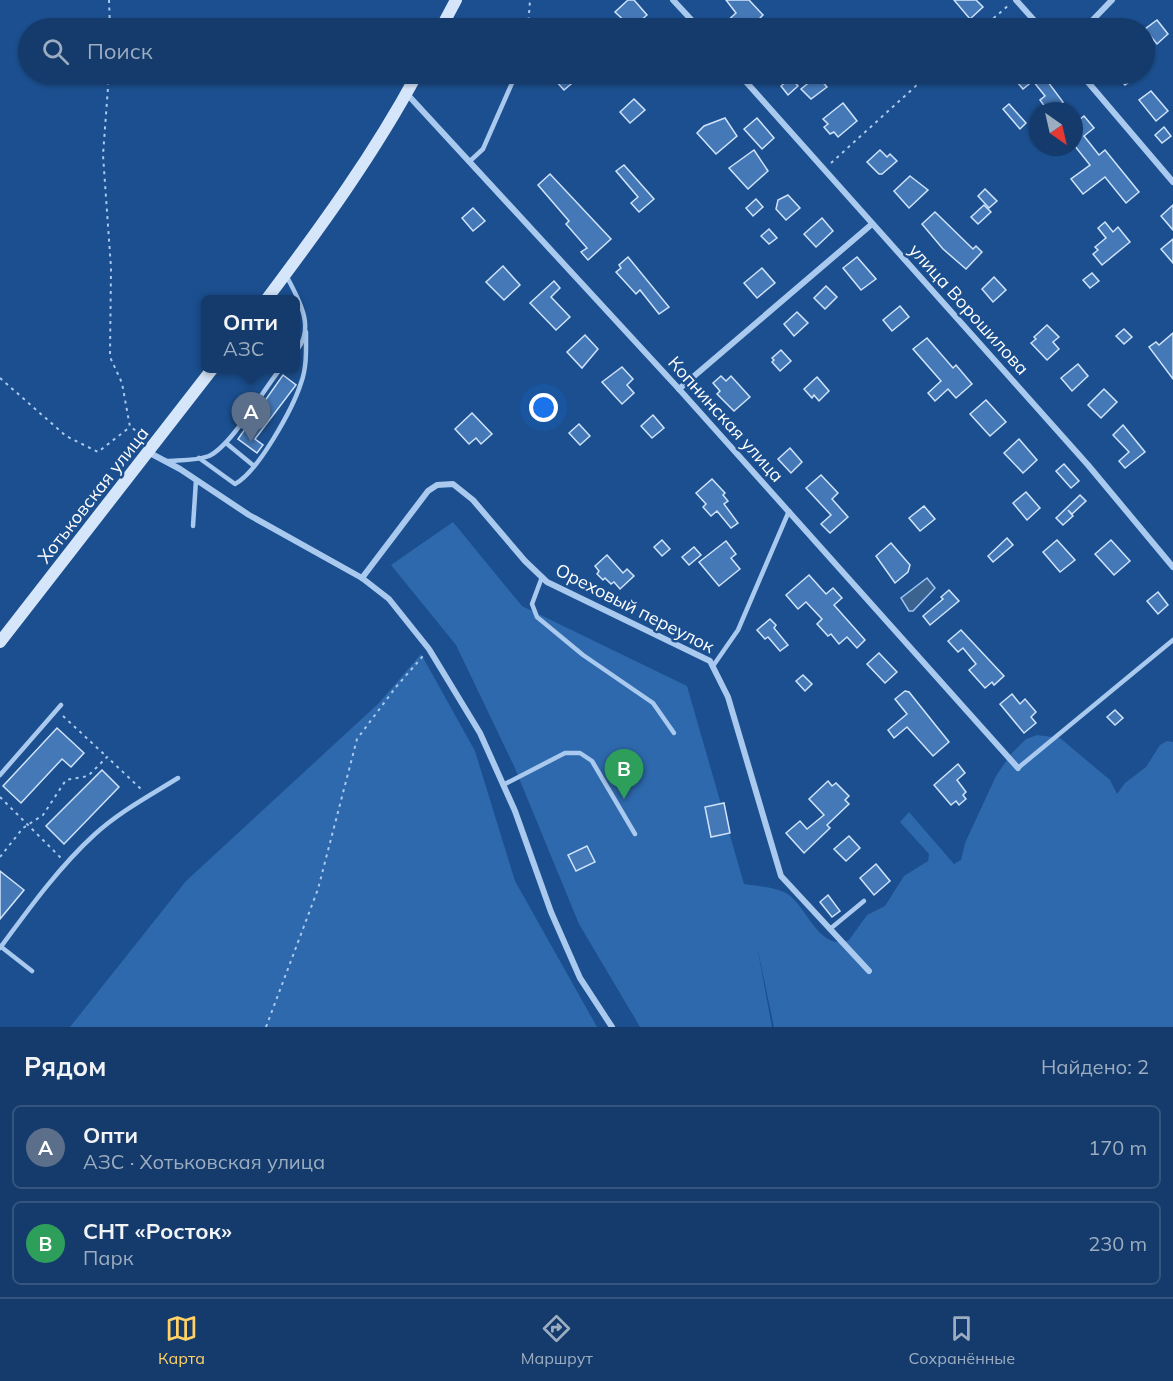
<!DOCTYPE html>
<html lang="ru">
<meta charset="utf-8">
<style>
body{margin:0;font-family:Mulish,sans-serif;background:#1d4271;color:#f1f3f6}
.compass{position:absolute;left:1029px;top:102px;width:54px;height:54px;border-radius:50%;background:#143b6b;box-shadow:0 2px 4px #0004;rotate:146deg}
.you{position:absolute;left:544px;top:408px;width:21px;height:21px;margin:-15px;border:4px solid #fff;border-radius:50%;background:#1a73e8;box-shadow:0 0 0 9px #1a73e833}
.badge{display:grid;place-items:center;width:39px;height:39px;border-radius:50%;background:#ffd166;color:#fff;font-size:20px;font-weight:700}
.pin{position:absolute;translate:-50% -50px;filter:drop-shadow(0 2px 3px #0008)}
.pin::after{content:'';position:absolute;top:32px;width:21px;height:18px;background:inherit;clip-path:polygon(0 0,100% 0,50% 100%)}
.popup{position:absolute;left:201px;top:295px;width:99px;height:78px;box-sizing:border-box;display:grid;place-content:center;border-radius:9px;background:#143b6b;filter:drop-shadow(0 2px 4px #0005);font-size:20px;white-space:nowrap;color:#9dadc1}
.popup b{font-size:22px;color:#f1f3f6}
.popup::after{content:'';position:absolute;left:50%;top:100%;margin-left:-12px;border:12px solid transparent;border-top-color:#143b6b}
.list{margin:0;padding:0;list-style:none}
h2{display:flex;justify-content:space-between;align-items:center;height:78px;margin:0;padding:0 24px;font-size:26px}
h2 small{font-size:20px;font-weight:400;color:#9dadc1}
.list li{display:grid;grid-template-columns:39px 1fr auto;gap:18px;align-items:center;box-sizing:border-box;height:84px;margin:0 12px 12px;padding:0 12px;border:2px solid #33557e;border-radius:9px}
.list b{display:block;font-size:22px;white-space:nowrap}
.list p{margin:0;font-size:20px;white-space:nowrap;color:#9dadc1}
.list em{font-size:20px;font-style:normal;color:#9dadc1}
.icon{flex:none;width:33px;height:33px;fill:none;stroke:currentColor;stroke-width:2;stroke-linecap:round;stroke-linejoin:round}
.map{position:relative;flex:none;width:1173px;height:1027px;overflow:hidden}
.search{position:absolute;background:#143b6b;box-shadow:0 2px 4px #0004;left:18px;right:18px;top:18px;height:66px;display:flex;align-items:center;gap:15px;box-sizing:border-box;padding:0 21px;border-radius:33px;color:#9dadc1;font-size:22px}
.sheet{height:270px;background:#143b6b}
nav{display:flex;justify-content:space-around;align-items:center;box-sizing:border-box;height:84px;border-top:2px solid #33557e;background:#143b6b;font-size:16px;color:#9dadc1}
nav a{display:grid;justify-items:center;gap:3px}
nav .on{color:#ffd166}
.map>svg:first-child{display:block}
</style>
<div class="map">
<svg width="1173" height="1027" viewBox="0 0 1173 1027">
<rect width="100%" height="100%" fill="#1b4f8f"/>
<!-- green -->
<g fill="#2e69ad">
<path d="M453,522L522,606L687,686L744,884C757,886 775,887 786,893C806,904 819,953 849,940L867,915L885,906L904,876L928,861L929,854L900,822L909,812L954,864L961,860L965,843L996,776L1011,754L1026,739L1037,735L1060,738L1110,780L1117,794L1125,783L1146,767L1160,745L1167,741L1173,742V1027H774L757,946L772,1027H640L579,924L514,766L456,645L391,565Z"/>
<path d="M421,654L475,751L515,881L597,1027H70L186,881L379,703Z"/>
</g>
<!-- water -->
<path fill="#3c6290" stroke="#9cc4f0" stroke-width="1.5" d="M927,578L935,588L913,611H909L901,598Z"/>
<!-- building -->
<g fill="#4478b7" stroke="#cfe3fa" stroke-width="1.5">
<path d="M628,0H634L647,15L632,28L615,12Z"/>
<path d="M726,0H749L763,15L759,19L767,28H749L743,21L734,28H729L724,24L736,13Z"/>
<path d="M954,0H976L983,7L970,19Z"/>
<path d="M1157,20L1168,34L1157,44L1145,29Z"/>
<path d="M562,74H583L564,90L555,80Z"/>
<path d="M1010,74H1042L1063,102L1058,106L1061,111H1048L1040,100L1045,96L1033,81L1023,89Z"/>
<path d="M1115,74H1140L1125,85Z"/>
<path d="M817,76L827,87L811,99L801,89Z"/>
<path d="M791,78L798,86L788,95L781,86Z"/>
<path d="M1151,91L1168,111L1156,121L1139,100Z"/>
<path d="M634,99L645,110L630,123L620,112Z"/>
<path d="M843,103L857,121L838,137L834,132L830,134L824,127L828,124L823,119Z"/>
<path d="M1009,104L1026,123L1020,129L1003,109Z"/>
<path d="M1084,116L1094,128L1084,136L1099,155L1105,150L1139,192L1126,203L1105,177L1083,194L1071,179L1090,165L1074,145V124Z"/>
<path d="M725,118L737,136L716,154L697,133L704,126Z"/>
<path d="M757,118L774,138L762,149L744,129Z"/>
<path d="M1164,127L1171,136L1162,143L1155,135Z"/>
<path d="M754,150L768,171L748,189L729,168Z"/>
<path d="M880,150L887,157L890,154L897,161L882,174H879L867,162Z"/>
<path d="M624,165L654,199L639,212L631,203L638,197L616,171Z"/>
<path d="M550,174L611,239L588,260L581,252L587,248L566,224L569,221L538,185Z"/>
<path d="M910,176L928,190L909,208L894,191Z"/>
<path d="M985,189L997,201L989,208L978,196Z"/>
<path d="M788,195L800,208L786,220L776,209L778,200Z"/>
<path d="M756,199L763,207L753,216L746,208Z"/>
<path d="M984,205L991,212L978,224L971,217Z"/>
<path d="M1173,205V230L1161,216Z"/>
<path d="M473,208L485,221L473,231L462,218Z"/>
<path d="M935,212L973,249L976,246L982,252L966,269L943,249L922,224Z"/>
<path d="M822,218L833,231L816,247L804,234Z"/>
<path d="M1105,222L1113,232L1118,227L1130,242L1102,265L1093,254L1098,250L1095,247L1106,238L1098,228Z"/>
<path d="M769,229L777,238L769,244L761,236Z"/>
<path d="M1173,239V263L1161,249Z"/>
<path d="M628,257L669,307L659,314L640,290L636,294L616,272L621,268L619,265Z"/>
<path d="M857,257L876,279L861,290L843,268Z"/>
<path d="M503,266L520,285L504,300L486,282Z"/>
<path d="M762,268L775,283L757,298L744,283Z"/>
<path d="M1092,273L1099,281L1090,288L1083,280Z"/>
<path d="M994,277L1006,290L993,302L982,289Z"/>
<path d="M554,281L560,288L551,297L570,317L556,330L530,303Z"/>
<path d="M826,286L837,297L825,309L814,298Z"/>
<path d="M900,306L909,317L892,331L883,320Z"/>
<path d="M797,312L808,323L794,336L784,324Z"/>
<path d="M1047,325L1059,337L1053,342L1059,349L1047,360L1031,343L1036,339L1034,337Z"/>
<path d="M1124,329L1132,337L1124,344L1116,336Z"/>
<path d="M1173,333V379L1149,347L1156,342L1159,345Z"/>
<path d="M585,335L598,349L582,368L567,352Z"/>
<path d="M927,338L953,368L956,365L972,384L956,398L948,389L935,401L928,393L941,381L913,349Z"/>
<path d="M781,350L791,361L780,371L772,362L774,360L772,358Z"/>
<path d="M1078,364L1088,376L1072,391L1061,378Z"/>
<path d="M622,367L633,379L627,385L634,393L622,404L602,382Z"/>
<path d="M283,375L296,385L255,439L263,445L257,453L238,439Z"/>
<path d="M721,376L726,381L731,376L750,397L734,411L717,394L720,391L713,383Z"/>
<path d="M817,377L829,391L819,401L814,395L812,398L804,389Z"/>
<path d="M1104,389L1117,402L1101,418L1088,405Z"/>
<path d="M986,400L1006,422L990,436L970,414Z"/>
<path d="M472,413L492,434L481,444L476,438L469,444L455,429Z"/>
<path d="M653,415L664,428L652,438L641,426Z"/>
<path d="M579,424L590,436L580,445L569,433Z"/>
<path d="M1123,425L1145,452L1125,468L1119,461L1129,452L1113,435Z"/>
<path d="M1019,439L1037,460L1023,473L1004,453Z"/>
<path d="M790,448L802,462L791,473L778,459Z"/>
<path d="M1064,464L1079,481L1071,488L1056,471Z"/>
<path d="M821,475L838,493L832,499L848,517L830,533L821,524L831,515L806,488Z"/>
<path d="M712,479L725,493L723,495L728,501L724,504L738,523L731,528L717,511L711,516L703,507L706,504L696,493Z"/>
<path d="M1026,492L1040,508L1027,520L1013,503Z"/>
<path d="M1080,495L1086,501L1072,514L1068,510L1073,516L1063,525L1056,518Z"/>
<path d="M924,506L935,519L920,531L909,518Z"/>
<path d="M1007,538L1013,545L993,562L988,556Z"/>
<path d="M662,540L670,549L662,556L654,547Z"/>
<path d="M1057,540L1075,560L1060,572L1043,552Z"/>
<path d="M1111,540L1130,561L1114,575L1095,554Z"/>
<path d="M726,541L736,554L731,558L740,569L719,586L699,562Z"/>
<path d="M891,543L910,565L908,572L895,583L876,556Z"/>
<path d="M694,547L701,555L689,565L682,557Z"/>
<path d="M607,555L623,573L627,569L634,576L620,589L614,582L611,584L605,578L603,580L597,574L599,571L595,566Z"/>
<path d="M809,575L826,594L833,588L842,598L834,605L865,640L857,648L847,637L839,644L831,634L828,636L817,624L822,619L806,602L798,609L786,595Z"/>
<path d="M949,590L959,601L930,625L923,616L943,599L941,597Z"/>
<path d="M1158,592L1168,605L1158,614L1147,601Z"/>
<path d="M770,619L776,625L774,628L788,645L780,651L768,637L765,639L757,630Z"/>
<path d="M961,630L1004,676L994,685L992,682L985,688L969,670L976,664L963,648L958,652L948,641Z"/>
<path d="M879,653L897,672L885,683L867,664Z"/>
<path d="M803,675L812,684L805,691L796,681Z"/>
<path d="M905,691L909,692L949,742L933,756L907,727L894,738L888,730L907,714L895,699Z"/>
<path d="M1012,694L1020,704L1025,699L1036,712L1031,717L1036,723L1024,733L1000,704Z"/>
<path d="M1115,710L1123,718L1115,725L1107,717Z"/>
<path d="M57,728L84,753L71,767L62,759L21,803L3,786Z"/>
<path d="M958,764L965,773L957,780L966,792L963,795L966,799L959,805L956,801L951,805L934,785Z"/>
<path d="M102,770L119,787L64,844L46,826Z"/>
<path d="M828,781L832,786L836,783L849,796L845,800L849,804L827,825L830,828L804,853L786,833L800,821L807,829L824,815L809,799Z"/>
<path d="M724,803L730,833L711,837L705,807Z"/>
<path d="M849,836L860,848L846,861L834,849Z"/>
<path d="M587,846L595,862L576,871L568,855Z"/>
<path d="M876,864L890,881L874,895L860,878Z"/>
<path d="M0,871L24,890L0,919Z"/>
<path d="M828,895L840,911L832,917L820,902Z"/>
</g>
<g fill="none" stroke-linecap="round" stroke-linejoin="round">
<!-- path -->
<g stroke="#a9c9ee" stroke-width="2" stroke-dasharray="3 4.5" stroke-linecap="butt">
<path d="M109,0L110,28"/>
<path d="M528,28L530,0"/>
<path d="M982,28L1009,5"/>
<path d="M109,74L103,155L111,268L110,357L122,383L130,427L137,431L143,442"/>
<path d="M831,163L929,74"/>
<path d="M0,378L66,436L98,452L130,427"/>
<path d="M63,716L107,757"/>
<path d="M0,797L61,858"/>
<path d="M0,857L23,828L43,815L66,780L88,776L107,757L142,790"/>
<path d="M266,1027L318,889L357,739L396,687L423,656"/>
</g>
<!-- service -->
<g stroke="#a9c9ee" stroke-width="4.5">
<path d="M469,162L483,149L516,74"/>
<path d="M287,277C299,300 316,328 296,351"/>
<path d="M226,443L254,466"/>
<path d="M199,458L235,484C258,472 293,408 301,383C307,367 306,349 306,332"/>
<path d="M167,461C180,460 196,461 209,456C232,445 263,390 281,368"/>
<path d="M193,526L196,480"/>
<path d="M542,577L532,604L537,617L583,655L653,703L674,733"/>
<path d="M713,666L738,630L789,511"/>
<path d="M1018,768L1173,640"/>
<path d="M0,775L61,705"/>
<path d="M503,785L565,753H580L592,761L635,834"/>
<path d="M830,929L864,901"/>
<path d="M0,946L32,971"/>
<path d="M0,948C28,910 59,867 94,835C119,812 149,796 178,778"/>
</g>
<!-- minor -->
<g stroke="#a9c9ee" stroke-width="6">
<path d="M673,0L699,28"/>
<path d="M1016,0L1041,28"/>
<path d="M1085,28L1112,0"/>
<path d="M739,74L1088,465L1173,567"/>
<path d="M1081,74L1173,182"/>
<path d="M407,94L679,389L1018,768"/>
<path d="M679,389L872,224"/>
<path d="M148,452L180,469L249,515L362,578L389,599L429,649L480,733L515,811L551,912L580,978L612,1027"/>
<path d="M362,578L428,491L437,485L453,484L473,500L525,561L547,582L710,661L728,697L781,876L869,971"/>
</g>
<!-- secondary -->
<g stroke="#d6e6fa" stroke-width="12">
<path d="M441,28L456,0"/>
<path d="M266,300C321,227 374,154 417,74"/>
<path d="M0,642L213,368"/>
</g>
</g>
<g text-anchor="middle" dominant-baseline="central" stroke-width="5" stroke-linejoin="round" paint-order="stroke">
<!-- street labels -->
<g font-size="18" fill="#fff" stroke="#1b4f8f">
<text transform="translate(969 309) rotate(48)">улица Ворошилова</text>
<text transform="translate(726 419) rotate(48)">Копнинская улица</text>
<text transform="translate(93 495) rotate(-52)">Хотьковская улица</text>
<text transform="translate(635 608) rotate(27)">Ореховый переулок</text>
</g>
</g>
</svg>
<svg class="compass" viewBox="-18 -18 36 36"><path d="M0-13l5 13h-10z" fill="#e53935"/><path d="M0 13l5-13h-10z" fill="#9dadc1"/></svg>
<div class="you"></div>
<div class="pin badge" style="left:251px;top:442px;background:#5c6f8a">A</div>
<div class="popup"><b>Опти</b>АЗС</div>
<div class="pin badge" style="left:624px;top:799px;background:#2e9e5b">B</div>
<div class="search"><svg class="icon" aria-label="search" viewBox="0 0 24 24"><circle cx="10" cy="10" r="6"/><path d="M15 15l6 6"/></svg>Поиск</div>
</div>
<section class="sheet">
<h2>Рядом<small>Найдено: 2</small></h2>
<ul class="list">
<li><span class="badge" style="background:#5c6f8a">A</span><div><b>Опти</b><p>АЗС · Хотьковская улица</p></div><em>170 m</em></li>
<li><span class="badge" style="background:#2e9e5b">B</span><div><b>СНТ «Росток»</b><p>Парк</p></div><em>230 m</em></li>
</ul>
</section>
<nav>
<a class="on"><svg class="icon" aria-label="map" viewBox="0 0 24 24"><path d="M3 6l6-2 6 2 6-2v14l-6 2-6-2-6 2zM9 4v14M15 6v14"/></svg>Карта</a>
<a><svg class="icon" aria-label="directions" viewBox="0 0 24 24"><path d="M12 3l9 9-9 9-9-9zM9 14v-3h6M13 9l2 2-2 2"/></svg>Маршрут</a>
<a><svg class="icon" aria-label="saved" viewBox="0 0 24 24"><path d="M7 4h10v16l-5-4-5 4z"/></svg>Сохранённые</a>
</nav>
